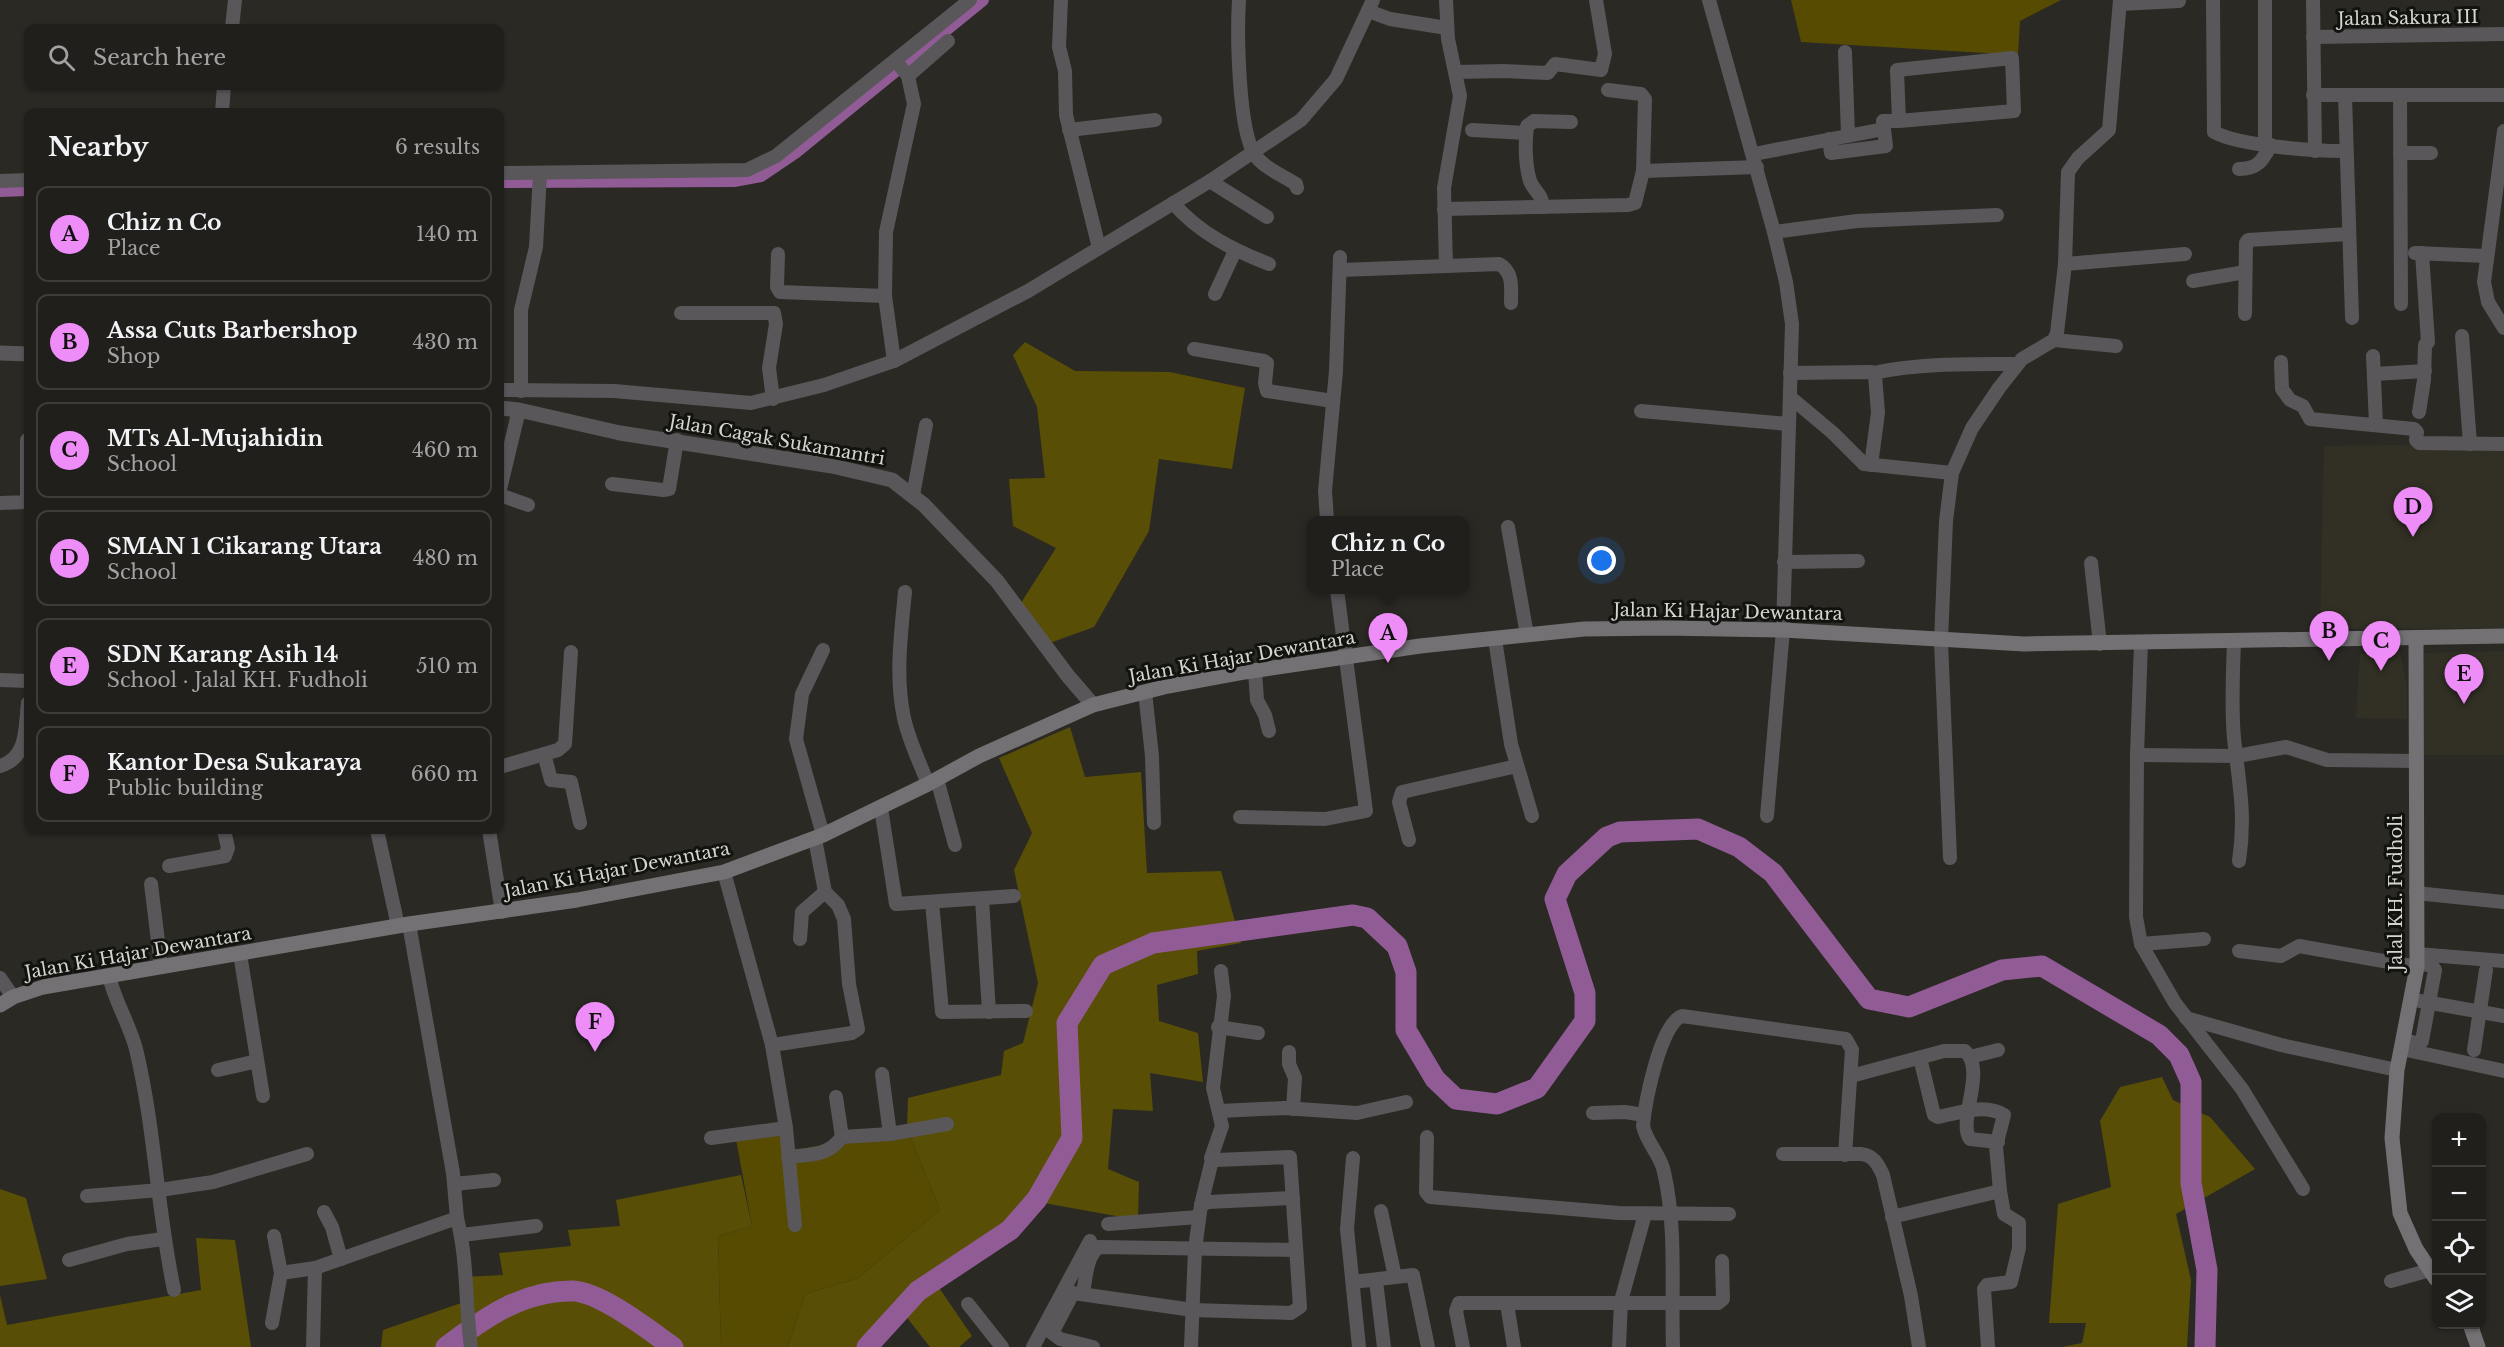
<!DOCTYPE html>
<meta charset="utf-8">
<style>
body{margin:0;font-family:"Libre Baskerville",serif;background:#2d2c28;color:#f1f3f6}
.controls{position:absolute;right:18px;bottom:18px;display:grid;overflow:hidden;border-radius:12px;box-shadow:0 2px 4px #0004}
.controls button{width:54px;height:54px;display:grid;place-items:center;padding:0;border:0;border-bottom:2px solid #3d3d3a;background:#201f1b;color:#f1f3f6;font:30px sans-serif}
.you{position:absolute;left:1602px;top:561px;width:21px;height:21px;margin:-15px;border:4px solid #fff;border-radius:50%;background:#1a73e8;box-shadow:0 0 0 9px #1a73e833}
.badge{display:grid;place-items:center;width:39px;height:39px;border-radius:50%;background:#ee8cf8;color:#111;font-size:20px;font-weight:700}
.pin{position:absolute;translate:-50% -50px;filter:drop-shadow(0 2px 3px #0008)}
.pin::after{content:'';position:absolute;top:32px;width:21px;height:18px;background:inherit;clip-path:polygon(0 0,100% 0,50% 100%)}
.popup{position:absolute;left:1307px;top:516px;width:162px;height:78px;box-sizing:border-box;display:grid;place-content:center;border-radius:12px;background:#201f1b;filter:drop-shadow(0 2px 4px #0005);font-size:20px;white-space:nowrap;color:#a2a2a3}
.popup b{font-size:22px;color:#f1f3f6}
.popup::after{content:'';position:absolute;left:50%;top:100%;margin-left:-12px;border:12px solid transparent;border-top-color:#201f1b}
.list{margin:0;padding:0;list-style:none}
h2{display:flex;justify-content:space-between;align-items:center;height:78px;margin:0;padding:0 24px;font-size:26px}
h2 small{font-size:20px;font-weight:400;color:#a2a2a3}
.list li{display:grid;grid-template-columns:39px 1fr auto;gap:18px;align-items:center;box-sizing:border-box;height:96px;margin:0 12px 12px;padding:0 12px;border:2px solid #3d3d3a;border-radius:12px}
.list b{display:block;font-size:22px;white-space:nowrap}
.list p{margin:0;font-size:20px;white-space:nowrap;color:#a2a2a3}
.list em{font-size:20px;font-style:normal;color:#a2a2a3}
.icon{flex:none;width:33px;height:33px;fill:none;stroke:currentColor;stroke-width:2;stroke-linecap:round;stroke-linejoin:round}
.map{position:relative;flex:none;width:2504px;height:1347px;overflow:hidden}
.search{position:absolute;background:#201f1b;box-shadow:0 2px 4px #0004;left:24px;top:24px;width:480px;height:66px;display:flex;align-items:center;gap:15px;box-sizing:border-box;padding:0 21px;border-radius:12px;color:#a2a2a3;font-size:22px}
.panel{position:absolute;background:#201f1b;box-shadow:0 2px 4px #0004;left:24px;top:108px;width:480px;height:726px;border-radius:12px}
.map>svg:first-child{display:block}
</style>
<div class="map">
<svg width="2504" height="1347" viewBox="0 0 2504 1347">
<rect width="100%" height="100%" fill="#2a2924"/>
<!-- built -->
<g fill="#323025">
<path d="M2504,443V628L2320,629L2324,446Z"/>
<path d="M2504,651V755H2423L2424,653Z"/>
<path d="M2400,652L2407,688V719L2356,718L2360,654Z"/>
</g>
<!-- green -->
<g fill="#564b00">
<path d="M1791,0H2061L2020,21L2018,55L1801,42Z"/>
<path d="M781,1128L785,1152L907,1129L940,1210L858,1278L805,1294L788,1347H721L718,1236L752,1226L735,1134Z"/>
</g>
<!-- forest -->
<g fill="#594e05">
<path d="M1025,342L1075,371L1170,372L1245,388L1232,469L1159,459L1149,531L1094,627L1050,643L1017,609L1056,548L1013,526L1009,479L1045,478L1037,407L1013,355Z"/>
<path d="M1070,727L1085,777L1141,772L1147,873L1221,871L1241,943L1197,951L1198,974L1157,985L1159,1021L1198,1033L1203,1082L1150,1073L1153,1111L1113,1109L1108,1169L1139,1182L1138,1220L1044,1203L969,1260L931,1276L972,1336L959,1347H930L897,1305L864,1347H788L805,1294L858,1278L940,1210L907,1129L908,1098L1001,1075L1004,1051L1023,1043L1038,983L1014,870L1032,833L999,758Z"/>
<path d="M2162,1077L2173,1100L2210,1117L2255,1169L2176,1214L2191,1280L2187,1347H2062L2082,1343L2086,1323H2049L2058,1204L2111,1187L2100,1121L2120,1087Z"/>
<path d="M741,1175L752,1226L718,1236L721,1347H381L383,1330L464,1302V1277L503,1275L499,1253L571,1246L568,1230L620,1226L616,1200Z"/>
<path d="M0,1189L26,1198L47,1279L0,1286Z"/>
<path d="M196,1238L235,1240L251,1347H0V1295L7,1325L201,1290Z"/>
</g>
<g fill="none" stroke-linecap="round" stroke-linejoin="round">
<!-- canal -->
<g stroke="#915c96" stroke-width="12">
<path d="M500,182L734,181L761,176L795,153L983,0"/>
<path d="M0,191L28,190"/>
</g>
<!-- river -->
<g stroke="#915c96" stroke-width="21">
<path d="M446,1347C484,1318 523,1290 573,1291C601,1292 650,1331 673,1347"/>
<path d="M867,1347L918,1291L1010,1230L1037,1199L1072,1138L1067,1023L1103,965L1153,943L1353,915L1367,918L1397,946L1406,972V1030L1435,1079L1456,1099L1497,1104L1537,1088L1585,1021V993L1555,899L1567,874L1607,837L1620,832L1698,829L1739,847L1773,873L1869,999L1909,1007L2002,970L2042,966L2159,1035L2179,1055L2191,1082V1183L2207,1270L2205,1347"/>
</g>
<!-- minor -->
<g stroke="#595759" stroke-width="14">
<path d="M1061,0L1059,47L1065,71L1066,115L1099,248"/>
<path d="M1239,0C1237,32 1238,130 1255,155C1264,168 1282,175 1296,184L1297,188"/>
<path d="M1709,0L1774,232L1786,282L1792,324L1783,630L1767,816"/>
<path d="M2213,0L2214,132C2239,146 2315,151 2345,151"/>
<path d="M2265,0V144"/>
<path d="M2313,0L2315,151"/>
<path d="M2121,4L2179,1"/>
<path d="M1368,11L1390,19L1447,28"/>
<path d="M232,28L235,0"/>
<path d="M2313,37L2504,34"/>
<path d="M1845,52L1848,134"/>
<path d="M1456,72L1503,71L1548,73L1555,64L1601,70L1605,54L1596,0"/>
<path d="M908,76L948,41"/>
<path d="M2313,95H2504"/>
<path d="M2345,95L2352,318"/>
<path d="M2400,95L2401,304"/>
<path d="M222,112L224,86"/>
<path d="M1069,130L1155,120"/>
<path d="M1472,130L1526,133"/>
<path d="M2504,131L2484,282L2488,302L2504,328"/>
<path d="M1829,139L1831,153L1886,146L1884,129"/>
<path d="M2400,153H2431"/>
<path d="M1754,154L1884,129L1883,121H1899L2014,111L2012,58L1897,70L1899,121"/>
<path d="M2239,169C2258,169 2262,161 2271,145"/>
<path d="M1643,171L1757,167"/>
<path d="M500,173L747,170L776,156L970,0"/>
<path d="M0,181L28,180"/>
<path d="M1210,181L1267,217"/>
<path d="M1173,203C1199,233 1233,250 1269,264"/>
<path d="M1543,207C1542,193 1534,192 1530,181C1525,164 1525,144 1527,126L1534,121L1571,122"/>
<path d="M1444,209L1628,205L1635,203L1643,171L1645,99L1641,94L1608,90"/>
<path d="M1774,232L1857,221L1997,215"/>
<path d="M2415,253L2486,256"/>
<path d="M778,254L777,287L780,292L885,296"/>
<path d="M2065,264L2185,254"/>
<path d="M1446,266L1444,188L1460,96L1448,39L1446,0"/>
<path d="M1341,270L1499,264C1514,272 1511,289 1511,303"/>
<path d="M2193,281L2245,272"/>
<path d="M1215,294L1235,251"/>
<path d="M681,313H774L776,324L769,368L773,399"/>
<path d="M2245,314L2246,243L2248,240L2349,234"/>
<path d="M2462,336L2470,444"/>
<path d="M2054,340L2116,346"/>
<path d="M1194,349L1264,361L1267,363L1265,383L1267,391L1333,401"/>
<path d="M2373,356L2376,425"/>
<path d="M894,361L885,296L886,232L914,104L908,76L896,61"/>
<path d="M2281,362L2282,389L2290,400L2303,406L2310,419L2414,429L2417,432L2416,440L2419,443L2504,444"/>
<path d="M1790,373L1871,372L1875,375L1878,413L1871,465"/>
<path d="M1873,373C1921,363 1968,364 2017,364"/>
<path d="M2374,374L2425,371"/>
<path d="M500,390L614,391L751,403L824,385L894,361L1028,291L1210,181L1301,120L1336,79L1373,0"/>
<path d="M521,391V310L536,247L540,173"/>
<path d="M1790,397L1833,433L1864,464L1952,473"/>
<path d="M1641,411L1788,424"/>
<path d="M2419,412L2424,380L2425,345L2428,342L2422,253"/>
<path d="M612,484L663,490L669,489L677,440"/>
<path d="M500,489L519,410"/>
<path d="M500,495L528,505"/>
<path d="M913,495L926,425"/>
<path d="M0,503L27,502V440"/>
<path d="M1327,520L1325,491L1336,371L1340,257"/>
<path d="M1508,527L1527,635"/>
<path d="M1784,562L1858,561"/>
<path d="M2091,563L2100,644"/>
<path d="M905,592C901,634 895,677 904,718C909,741 920,763 928,784"/>
<path d="M1495,639L1511,744L1532,816"/>
<path d="M2234,641C2233,673 2231,706 2234,738C2239,784 2246,814 2239,861"/>
<path d="M2141,643L2137,755L2136,917L2141,944L2175,1003L2242,1089L2303,1189"/>
<path d="M823,650L802,694L796,739L823,835"/>
<path d="M1255,671L1257,700L1265,715L1269,731"/>
<path d="M0,680L28,681"/>
<path d="M1145,692L1152,756L1154,823"/>
<path d="M544,754L551,780L571,782L580,823"/>
<path d="M2137,755L2237,756L2286,747L2327,760L2416,761"/>
<path d="M0,766C28,758 25,728 28,703"/>
<path d="M500,767L558,750L565,744L571,652"/>
<path d="M937,779L955,845"/>
<path d="M881,808L896,904L1014,896"/>
<path d="M1240,817L1325,819L1366,811L1337,590"/>
<path d="M377,830L398,926"/>
<path d="M489,830L502,912"/>
<path d="M1409,840L1399,802L1402,792L1517,766"/>
<path d="M1950,858L1941,641L1946,521L1952,473L1972,428L1999,388L2022,359L2054,340L2057,333L2065,264L2068,172L2078,158L2109,130L2120,0"/>
<path d="M169,866L225,856L228,848L224,830"/>
<path d="M724,872L772,1045L786,1128L795,1225"/>
<path d="M151,884L161,966"/>
<path d="M2416,893L2504,902"/>
<path d="M982,899L989,1012"/>
<path d="M932,902L942,1012L1026,1011"/>
<path d="M800,939L802,912L825,892"/>
<path d="M2141,944L2204,939"/>
<path d="M2239,951L2281,956L2299,946L2417,967"/>
<path d="M240,954L263,1096"/>
<path d="M2417,954L2504,961"/>
<path d="M109,976C115,1002 129,1023 136,1049C155,1128 157,1210 174,1290"/>
<path d="M0,978L13,997"/>
<path d="M2420,1001L2504,1016"/>
<path d="M2186,1018L2281,1045L2397,1070"/>
<path d="M1218,1027L1258,1033"/>
<path d="M2404,1040L2416,1043L2422,1041L2435,970L2432,966L2417,963"/>
<path d="M772,1045L852,1033L858,1029L849,984L844,919L838,905L825,892L815,839"/>
<path d="M2402,1049L2504,1071"/>
<path d="M2474,1050L2486,970"/>
<path d="M1289,1052V1064L1295,1078L1293,1109"/>
<path d="M1970,1057L1998,1050"/>
<path d="M1920,1058L1934,1115L1938,1117C1958,1113 1985,1103 2004,1115L1996,1146L2000,1191"/>
<path d="M218,1070L257,1061"/>
<path d="M1851,1076L1944,1051H1965C1987,1070 1957,1121 1970,1139L1998,1142"/>
<path d="M836,1097L842,1137"/>
<path d="M1220,1111L1284,1108L1357,1113L1406,1102"/>
<path d="M1593,1113L1625,1112L1644,1115"/>
<path d="M890,1134L947,1124"/>
<path d="M1427,1137L1426,1192L1430,1197L1619,1213L1729,1214"/>
<path d="M711,1138L786,1128"/>
<path d="M1783,1154H1861C1873,1155 1878,1164 1883,1175L1911,1296L1919,1347"/>
<path d="M788,1157C811,1154 827,1157 842,1137L890,1134L882,1074"/>
<path d="M1353,1158L1347,1229L1359,1347"/>
<path d="M454,1184L494,1180"/>
<path d="M87,1196L160,1190L213,1182L307,1154"/>
<path d="M1201,1205L1212,1160"/>
<path d="M1381,1211L1395,1277"/>
<path d="M324,1212L332,1227L341,1259"/>
<path d="M1892,1217L2000,1191L2004,1214L2019,1223V1248L2011,1282L1987,1285L1984,1289L1988,1347"/>
<path d="M457,1218C468,1261 465,1304 471,1347"/>
<path d="M1108,1224L1198,1217"/>
<path d="M462,1235L536,1226"/>
<path d="M274,1236L281,1273"/>
<path d="M69,1260L127,1244L163,1239"/>
<path d="M1376,1281L1384,1347"/>
<path d="M2391,1281L2430,1270"/>
<path d="M1353,1282L1413,1275L1428,1347"/>
<path d="M1083,1293C1086,1278 1086,1256 1099,1247L1296,1250"/>
<path d="M968,1304L1002,1347"/>
<path d="M1507,1304L1514,1347"/>
<path d="M272,1323L281,1273L315,1268"/>
<path d="M313,1347L315,1268L457,1218L453,1173L409,924"/>
<path d="M1033,1347L1090,1241"/>
<path d="M1093,1347L1060,1339L1052,1333L1073,1293L1193,1310L1291,1313L1300,1307L1290,1157L1216,1160L1211,1158L1222,1126L1213,1088L1224,996L1221,971"/>
<path d="M1191,1347L1195,1249L1201,1205L1208,1202L1293,1198"/>
<path d="M1463,1347L1456,1311L1459,1303H1718L1723,1299L1722,1261"/>
<path d="M1619,1347L1621,1301L1645,1214"/>
<path d="M1673,1347C1671,1290 1677,1228 1664,1172C1661,1155 1647,1144 1643,1126C1645,1103 1660,1024 1682,1016L1846,1039L1852,1050L1845,1155"/>
</g>
<!-- tertiary -->
<g stroke="#595759" stroke-width="15">
<path d="M0,353L28,354"/>
<path d="M500,408L519,410L620,433L832,466L892,480L924,505L997,581L1068,676L1093,705"/>
</g>
<!-- secondary -->
<g stroke="#747174" stroke-width="15">
<path d="M2416,638L2417,967L2397,1070L2392,1138L2400,1213L2416,1249L2436,1279"/>
<path d="M0,1005L13,997L43,987L409,924L577,900L724,872L823,835L928,784L979,756L1093,705L1164,687L1245,672L1420,646L1584,629L1665,628L1783,630L2024,644L2504,636"/>
<path d="M2470,1324L2478,1347"/>
</g>
</g>
<g text-anchor="middle" dominant-baseline="central" stroke-width="6" stroke-linejoin="round" paint-order="stroke">
<!-- street labels -->
<g font-size="18" fill="#d4d4d1" stroke="#12120f">
<text transform="translate(2408 18) rotate(-1)">Jalan Sakura III</text>
<text transform="translate(777 440) rotate(10)">Jalan Cagak Sukamantri</text>
<text transform="translate(1728 612) rotate(1)">Jalan Ki Hajar Dewantara</text>
<text transform="translate(1242 657) rotate(-10)">Jalan Ki Hajar Dewantara</text>
<text transform="translate(617 870) rotate(-11)">Jalan Ki Hajar Dewantara</text>
<text transform="translate(2396 893) rotate(-90)">Jalal KH. Fudholi</text>
<text transform="translate(138 953) rotate(-10)">Jalan Ki Hajar Dewantara</text>
</g>
</g>
</svg>
<div class="controls">
<button>+</button>
<button>−</button>
<button><svg class="icon" aria-label="locate" viewBox="0 0 24 24"><circle cx="12" cy="12" r="6"/><path d="M12 2v4M12 18v4M2 12h4M18 12h4"/></svg></button>
<button><svg class="icon" aria-label="layers" viewBox="0 0 24 24"><path d="M12 4l9 5-9 5-9-5zM3 14l9 5 9-5"/></svg></button>
</div>
<div class="you"></div>
<div class="pin badge" style="left:1388px;top:663px">A</div>
<div class="popup"><b>Chiz n Co</b>Place</div>
<div class="pin badge" style="left:2329px;top:661px">B</div>
<div class="pin badge" style="left:2381px;top:671px">C</div>
<div class="pin badge" style="left:2413px;top:537px">D</div>
<div class="pin badge" style="left:2464px;top:704px">E</div>
<div class="pin badge" style="left:595px;top:1052px">F</div>
<div class="search"><svg class="icon" aria-label="search" viewBox="0 0 24 24"><circle cx="10" cy="10" r="6"/><path d="M15 15l6 6"/></svg>Search here</div>
<section class="panel">
<h2>Nearby<small>6 results</small></h2>
<ul class="list">
<li><span class="badge">A</span><div><b>Chiz n Co</b><p>Place</p></div><em>140 m</em></li>
<li><span class="badge">B</span><div><b>Assa Cuts Barbershop</b><p>Shop</p></div><em>430 m</em></li>
<li><span class="badge">C</span><div><b>MTs Al-Mujahidin</b><p>School</p></div><em>460 m</em></li>
<li><span class="badge">D</span><div><b>SMAN 1 Cikarang Utara</b><p>School</p></div><em>480 m</em></li>
<li><span class="badge">E</span><div><b>SDN Karang Asih 14</b><p>School · Jalal KH. Fudholi</p></div><em>510 m</em></li>
<li><span class="badge">F</span><div><b>Kantor Desa Sukaraya</b><p>Public building</p></div><em>660 m</em></li>
</ul>
</section>
</div>
